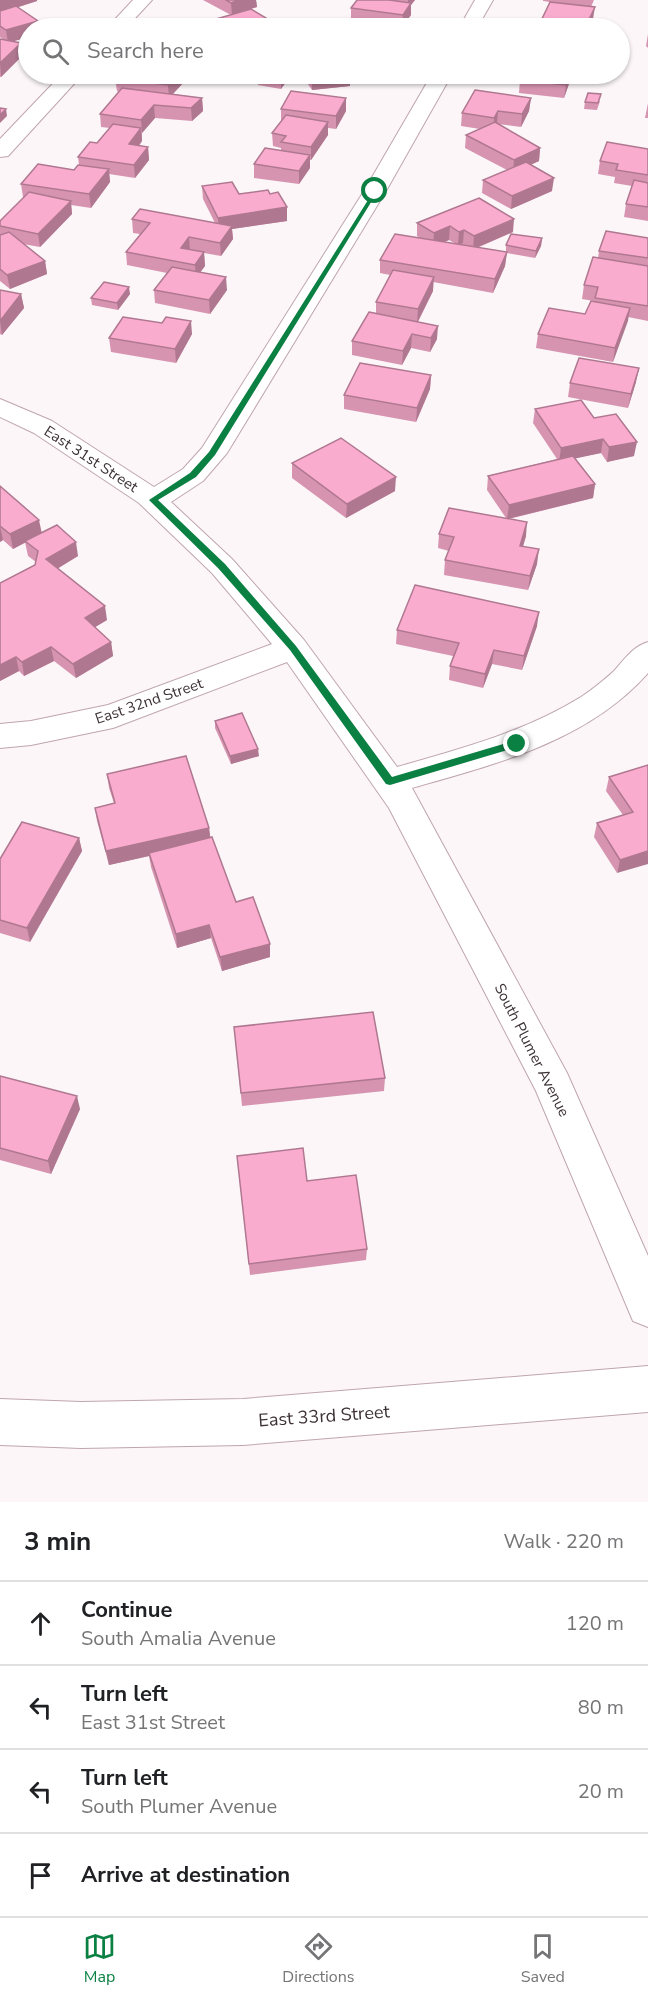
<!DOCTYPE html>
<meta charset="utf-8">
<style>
body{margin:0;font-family:"Nunito Sans",sans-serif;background:#f2f2f2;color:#202124}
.stop{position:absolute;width:18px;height:18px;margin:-14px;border:4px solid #0b8043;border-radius:50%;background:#fff}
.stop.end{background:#0b8043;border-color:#fff;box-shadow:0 2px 6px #0008}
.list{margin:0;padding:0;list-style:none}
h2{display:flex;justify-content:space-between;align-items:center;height:78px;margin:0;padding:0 24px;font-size:26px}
h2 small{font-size:20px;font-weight:400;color:#757577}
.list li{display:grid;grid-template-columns:39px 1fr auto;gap:18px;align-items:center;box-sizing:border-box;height:84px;padding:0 24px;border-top:2px solid #e0e0e0}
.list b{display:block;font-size:22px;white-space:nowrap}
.list p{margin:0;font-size:20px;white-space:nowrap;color:#757577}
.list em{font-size:20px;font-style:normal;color:#757577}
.icon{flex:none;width:33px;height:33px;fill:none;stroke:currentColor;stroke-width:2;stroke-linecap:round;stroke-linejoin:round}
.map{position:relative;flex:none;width:648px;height:1502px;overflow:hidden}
.search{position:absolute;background:#fff;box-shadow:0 2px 4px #0004;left:18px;right:18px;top:18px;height:66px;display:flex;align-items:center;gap:15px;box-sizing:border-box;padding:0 21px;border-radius:33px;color:#757577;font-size:22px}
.sheet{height:414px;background:#fff}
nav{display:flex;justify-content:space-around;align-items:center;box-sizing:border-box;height:84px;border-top:2px solid #e0e0e0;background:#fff;font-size:16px;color:#757577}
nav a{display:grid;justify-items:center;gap:3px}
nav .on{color:#0b8043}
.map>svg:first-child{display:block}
</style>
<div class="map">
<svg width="648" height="1502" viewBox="0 0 648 1502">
<rect width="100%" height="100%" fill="#fcf6f8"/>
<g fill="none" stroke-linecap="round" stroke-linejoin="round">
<defs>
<g id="minor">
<path d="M133,0H152L126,28H107Z"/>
<path d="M475,0H493L477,28H459Z"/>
<path d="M62,74H83L8,156L0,157V139Z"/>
<path d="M432,74H452L386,191L227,453L203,481L171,502L232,559L304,640L397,767C461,749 524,732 581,697C592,690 604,680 614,671C625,659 632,647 648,642V673C588,741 496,764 412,788L567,1073L648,1256V1327L633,1321L536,1091L389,808L287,662L113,728L31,745L0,748V724L31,721L108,705L272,644L212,573L139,503L34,433L0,417V399L52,421L154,487L183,469L202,448L364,191Z"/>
<path d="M648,1366V1412L243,1445L81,1448L0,1445V1399L81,1402L243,1399Z"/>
</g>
</defs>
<!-- minor casing -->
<use href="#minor" stroke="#bfa5af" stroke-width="2"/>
<!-- minor -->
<use href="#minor" fill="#fff" fill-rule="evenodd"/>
</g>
<!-- wall -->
<g fill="#d794b1" fill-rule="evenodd">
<path d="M0,0H37V1L18,7L28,28V37L13,41L23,55L1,77H0V39L4,40L0,37Z"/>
<path d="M203,0H256L257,7L249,9L276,28H209V21L231,15Z"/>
<path d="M357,0H415L411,5V15L402,27L351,20V8Z"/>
<path d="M543,0H594L591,7L593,19L589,28H539V25L550,2L543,1Z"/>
<path d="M648,34V48L646,46Z"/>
<path d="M120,74H183L184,82L173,94L202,98L203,111L192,121L155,118L142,133V141L139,146L148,147L149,160L135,178L109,174L110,182L91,208L71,205L72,214L40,247L23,244L45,261L47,274L10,289L0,281V221L24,198L23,197L21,184L74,170L79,165L78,157L97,143L110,128L101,127L100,114L119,92L117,91L115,78Z"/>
<path d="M301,74H350V86L312,90Z"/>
<path d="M522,74H572L571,78L564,98L519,93L520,80Z"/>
<path d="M258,78L288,79L281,89L258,85Z"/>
<path d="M531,98L529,111L521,127L498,124L540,148L539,161L530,165L552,191L511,209L482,193L483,180L507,170L465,148L466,135L480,129L461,126L462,113Z"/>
<path d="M600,101L597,110L584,109L585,102Z"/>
<path d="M648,103V118H645Z"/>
<path d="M281,109L346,111L336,129L328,128V135L311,160H310V168L299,184L254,178V164L281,150V148L273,146L272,133L281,122Z"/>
<path d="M648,149V221L624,217L626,204L632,186L614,183L615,177L598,174L600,161Z"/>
<path d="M202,186L239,194L287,221L232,229L233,239L221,256L204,253L205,266L200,272L227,290L210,314L155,303L154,290L167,273L127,265L126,252L140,234L133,233L132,219L215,223L203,199Z"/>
<path d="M417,223L513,232L477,248L506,252V245L542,238L541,246L535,258L507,253L505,266L493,293L433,282V291L418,322L437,339L430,352L411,348L402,365L352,355V341L376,314V302L390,275L380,273V260L420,238L417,236ZM449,240L456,244L444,242Z"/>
<path d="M648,238V321L628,317L613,362L536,348L538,334L585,314L594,301L582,299L584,285L598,258L599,251Z"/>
<path d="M0,290L21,294L24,308L2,335L0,334Z"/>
<path d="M130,294L118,310L92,305L91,298Z"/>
<path d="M162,323L192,334L176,363L111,352L109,338Z"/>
<path d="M431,375L430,389L416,422L344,409V395Z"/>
<path d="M636,382L628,408L568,397L570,383Z"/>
<path d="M535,409L594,418L634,456L607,462L601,453L575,458L595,484L593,498L509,519L526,536L523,546L537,564L528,590L444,575L445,560L449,551L438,548L439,534L506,518L487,490L488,476L557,459L533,423Z"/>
<path d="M292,463L395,491L346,518L292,478Z"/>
<path d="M0,486L42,533L78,556L57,568L107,620L95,627L111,642L113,656L76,678L54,661L24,676L19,671L0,681V583L35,565L36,562L28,556L25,542L13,549L3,540L0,542Z"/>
<path d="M537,626L522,670L492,664L483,688L449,680L450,666L453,656L396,644L397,630Z"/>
<path d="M215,721L259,756L231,764L215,728Z"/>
<path d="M648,765L617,873L594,837L597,823L623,815L606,791L609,777Z"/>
<path d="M107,774L209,828L210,837L236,902L270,944V957L222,971L211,938L177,948L151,867L149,856L109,865L97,821L95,808L114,803L109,788Z"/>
<path d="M79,838L82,851L30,942L0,933V859Z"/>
<path d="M234,1027L385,1078L384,1091L242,1106Z"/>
<path d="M0,1076L80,1109L51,1174L0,1160Z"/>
<path d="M237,1156L307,1181L367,1249L366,1260L250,1275Z"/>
</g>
<!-- shaded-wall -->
<g fill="#af7890">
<path d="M0,0H37V1L0,13Z"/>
<path d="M239,0H256L257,7L232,15L231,3Z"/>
<path d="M408,0H415L411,5V15L402,27L403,15L408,8Z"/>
<path d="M595,7L593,19L589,28H585Z"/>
<path d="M38,21L39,28H28V37L8,43L6,30Z"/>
<path d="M276,24V28H261Z"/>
<path d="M21,43L23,55L1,77L0,63Z"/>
<path d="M179,74H183L184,82L169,98L168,85Z"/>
<path d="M287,74H288V79L281,89V82Z"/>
<path d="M350,74V86L312,90V78Z"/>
<path d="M570,74H572L571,78L564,98L566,85Z"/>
<path d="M202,98L203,111L192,121L191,108Z"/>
<path d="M346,98V111L336,129V116Z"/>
<path d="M531,98L529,111L521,127L522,114Z"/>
<path d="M154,105L155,118L142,133L141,120Z"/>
<path d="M6,109L7,116L0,123V115Z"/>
<path d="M498,111L497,124L493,131L494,118Z"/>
<path d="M328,122V135L311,160V147Z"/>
<path d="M141,128L142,141L130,157L129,144Z"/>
<path d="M148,147L149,160L135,178L134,165Z"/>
<path d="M540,148L539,161L513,173L514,160Z"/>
<path d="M310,155V168L299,184V171Z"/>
<path d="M109,169L110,182L91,208L89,194Z"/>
<path d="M554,178L552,191L511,209L512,196Z"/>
<path d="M71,201L72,214L40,247L38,234Z"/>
<path d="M287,207V221L232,229L233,239L221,256L218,218Z"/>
<path d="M514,219L513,232L473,249L474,236Z"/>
<path d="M450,226L449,240L433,247L434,233Z"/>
<path d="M464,230L463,243L458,245L459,232Z"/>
<path d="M189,237L190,251L181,248Z"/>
<path d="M542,238L541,246L535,258L536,251Z"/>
<path d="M204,252L205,266L196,278L195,265Z"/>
<path d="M507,252L505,266L493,293L495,279Z"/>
<path d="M45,261L47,274L10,289L7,275Z"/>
<path d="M226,277L227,290L210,314L209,300Z"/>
<path d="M434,277L433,291L417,323L418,309Z"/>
<path d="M129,287L130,294L118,310L117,303Z"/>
<path d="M21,294L24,308L2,335L0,321Z"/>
<path d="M630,308L628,321L613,362L615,348Z"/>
<path d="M191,321L192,334L176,363L175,349Z"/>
<path d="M438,326L437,339L430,352L431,338Z"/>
<path d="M412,334L411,348L402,365L403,351Z"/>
<path d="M639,368L636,382L628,408L631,394Z"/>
<path d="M431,375L430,389L416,422L417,408Z"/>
<path d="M603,439L601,453L559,462L561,448Z"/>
<path d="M637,442L634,456L607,462L609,447Z"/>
<path d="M396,477L395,491L346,518L347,504Z"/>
<path d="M595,484L593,498L507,519L509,505Z"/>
<path d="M39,520L42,534L13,549L10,534Z"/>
<path d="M527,522L526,536L519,560L520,546Z"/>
<path d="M0,526L3,540L0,542Z"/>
<path d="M76,542L78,556L49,574L46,559Z"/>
<path d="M539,549L537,564L528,590L530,576Z"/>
<path d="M105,606L107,620L87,632L85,618Z"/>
<path d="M539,612L537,626L522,670L524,656Z"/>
<path d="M111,642L113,656L76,678L73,664Z"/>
<path d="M51,647L54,661L24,676L22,662Z"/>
<path d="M494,650L492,664L483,688L485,674Z"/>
<path d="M16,657L19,671L0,681V665Z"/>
<path d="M258,749L259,756L231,764L230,756Z"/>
<path d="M209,828L211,842L149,853V856L109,865L106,851Z"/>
<path d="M79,838L82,851L30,942L27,928Z"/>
<path d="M648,851V864L617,873L620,860Z"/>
<path d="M209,925L211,938L177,948L176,934Z"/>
<path d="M270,944V957L222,971L220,957Z"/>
<path d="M77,1096L80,1109L51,1174L48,1161Z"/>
</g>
<!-- building -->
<g fill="#faacce" stroke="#af7890" stroke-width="1.5">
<path d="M226,0H239L231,3Z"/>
<path d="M357,0H389L411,3L403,15L351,8Z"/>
<path d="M550,2L595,7L585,28H568L539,25Z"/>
<path d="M16,6L38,21L6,30L0,26V11Z"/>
<path d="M251,9L276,24L261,28H220L209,21Z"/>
<path d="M351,25L357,28H341Z"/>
<path d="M0,39L21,43L0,63Z"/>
<path d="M120,74H179L168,85L115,78Z"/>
<path d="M261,74H287L281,82L258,78Z"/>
<path d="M309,74H350L312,78Z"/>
<path d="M522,74H570L566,85L520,80Z"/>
<path d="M122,88L202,98L191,108L154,105L141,120L100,114Z"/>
<path d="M475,90L531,98L522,114L498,111L494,118L462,113Z"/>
<path d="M291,91L346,98L336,116L281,109Z"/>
<path d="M588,93L601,94L598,103L585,102Z"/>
<path d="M0,108L6,109L0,115Z"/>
<path d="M286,115L328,122L311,147L281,142L286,136L272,133Z"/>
<path d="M495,122L540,148L514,160L466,135Z"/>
<path d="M113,124L141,128L129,144L148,147L134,165L78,157L90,142L97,143Z"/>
<path d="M607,142L648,149V175L616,170L618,164L600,161Z"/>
<path d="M265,148L310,155L299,171L254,164Z"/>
<path d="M526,162L554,178L512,196L483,180Z"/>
<path d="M38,164L74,170L78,165L109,169L89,194L21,184Z"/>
<path d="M634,180L648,183V207L626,204Z"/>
<path d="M232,182L239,194L268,190L270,194L278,192L287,207L218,218L202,186Z"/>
<path d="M29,192L71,201L38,234L0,226V221Z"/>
<path d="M479,198L514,219L474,236L464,230L459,232L450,226L434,233L417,223Z"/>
<path d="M140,209L232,226L220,243L189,237L181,248L204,252L195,265L126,252L150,223L132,219Z"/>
<path d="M606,231L648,238V258L599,251Z"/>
<path d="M9,232L45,261L7,275L0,269V235Z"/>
<path d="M395,234L507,252L495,279L380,260Z"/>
<path d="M511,234L542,238L536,251L506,245Z"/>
<path d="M593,257L648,266V306L595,298L598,287L584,285Z"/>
<path d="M172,267L226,277L209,300L154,290Z"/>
<path d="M393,270L434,277L418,309L376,302Z"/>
<path d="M104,282L129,287L117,303L91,298Z"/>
<path d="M0,290L21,294L0,321Z"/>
<path d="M591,301L630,308L615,348L538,334L549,308L585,314Z"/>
<path d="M369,312L438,326L431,338L412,334L403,351L352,341Z"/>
<path d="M123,317L162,323L166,317L191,321L175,349L109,338Z"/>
<path d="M579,358L639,368L631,394L570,383Z"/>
<path d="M360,363L431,375L417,408L344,395Z"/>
<path d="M581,400L594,418L616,414L637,442L609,447L603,439L561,448L535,409Z"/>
<path d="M341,438L396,477L347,504L292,463Z"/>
<path d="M573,456L595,484L509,505L488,476Z"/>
<path d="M0,486L39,520L10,534L0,526Z"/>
<path d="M449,508L527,522L520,546L539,549L530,576L445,560L454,537L439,534Z"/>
<path d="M57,525L76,542L46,559L105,606L85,618L111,642L73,664L51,647L22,662L16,657L0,665V583L35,565L38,551L25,541Z"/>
<path d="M415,585L539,612L524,656L494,650L485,674L450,666L459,643L397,630Z"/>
<path d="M242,713L258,749L230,756L215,721Z"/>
<path d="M186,756L209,828L106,851L95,808L115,803L107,774Z"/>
<path d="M648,765V851L620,860L597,823L633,812L609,777Z"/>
<path d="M22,822L79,838L27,928L0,920V859Z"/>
<path d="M212,837L236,902L253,897L270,944L220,957L209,925L176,934L149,853Z"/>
<path d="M373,1012L385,1078L241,1093L234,1027Z"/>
<path d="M0,1076L77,1096L48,1161L0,1148Z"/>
<path d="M303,1148L307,1181L356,1175L367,1249L249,1264L237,1156Z"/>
</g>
<!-- route -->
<path fill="#0b8043" d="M375,189L378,191L215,455L196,477L158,500L225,564L296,646L392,777L517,740L522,744L521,746L390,785L386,784L290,650L218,568L149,500L190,473L209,452Z"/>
<g text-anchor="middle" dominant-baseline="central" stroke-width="6" stroke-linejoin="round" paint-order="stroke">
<!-- street labels -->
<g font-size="15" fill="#3c3135" stroke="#fff">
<text transform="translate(91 459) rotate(33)">East 31st Street</text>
<text transform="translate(149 701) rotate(-19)">East 32nd Street</text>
<text transform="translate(532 1050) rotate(63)">South Plumer Avenue</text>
</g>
<!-- near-street labels -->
<g font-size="18" fill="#3c3135" stroke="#fff">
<text transform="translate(324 1416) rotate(-4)">East 33rd Street</text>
</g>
</g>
</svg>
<div class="stop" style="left:375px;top:191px"></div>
<div class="stop end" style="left:517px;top:744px"></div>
<div class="search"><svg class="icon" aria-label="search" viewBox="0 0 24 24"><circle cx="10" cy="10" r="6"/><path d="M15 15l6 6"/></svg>Search here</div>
</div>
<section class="sheet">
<h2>3 min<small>Walk · 220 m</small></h2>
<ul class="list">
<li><svg class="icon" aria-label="ahead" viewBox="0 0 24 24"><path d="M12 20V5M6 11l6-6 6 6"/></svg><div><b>Continue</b><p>South Amalia Avenue</p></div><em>120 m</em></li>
<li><svg class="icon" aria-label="left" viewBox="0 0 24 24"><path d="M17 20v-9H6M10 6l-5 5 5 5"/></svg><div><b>Turn left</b><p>East 31st Street</p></div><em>80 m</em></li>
<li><svg class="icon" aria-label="left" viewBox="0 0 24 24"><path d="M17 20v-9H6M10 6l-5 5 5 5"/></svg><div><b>Turn left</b><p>South Plumer Avenue</p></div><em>20 m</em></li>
<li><svg class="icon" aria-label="arrive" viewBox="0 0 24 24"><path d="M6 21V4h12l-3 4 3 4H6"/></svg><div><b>Arrive at destination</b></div></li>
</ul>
</section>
<nav>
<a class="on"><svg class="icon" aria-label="map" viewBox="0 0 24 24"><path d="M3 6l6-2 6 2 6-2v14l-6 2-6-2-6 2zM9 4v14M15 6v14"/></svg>Map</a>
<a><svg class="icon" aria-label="directions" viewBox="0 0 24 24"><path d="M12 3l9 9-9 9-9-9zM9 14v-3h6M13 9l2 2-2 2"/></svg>Directions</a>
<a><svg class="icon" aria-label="saved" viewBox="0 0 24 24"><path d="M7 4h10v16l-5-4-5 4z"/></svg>Saved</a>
</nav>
